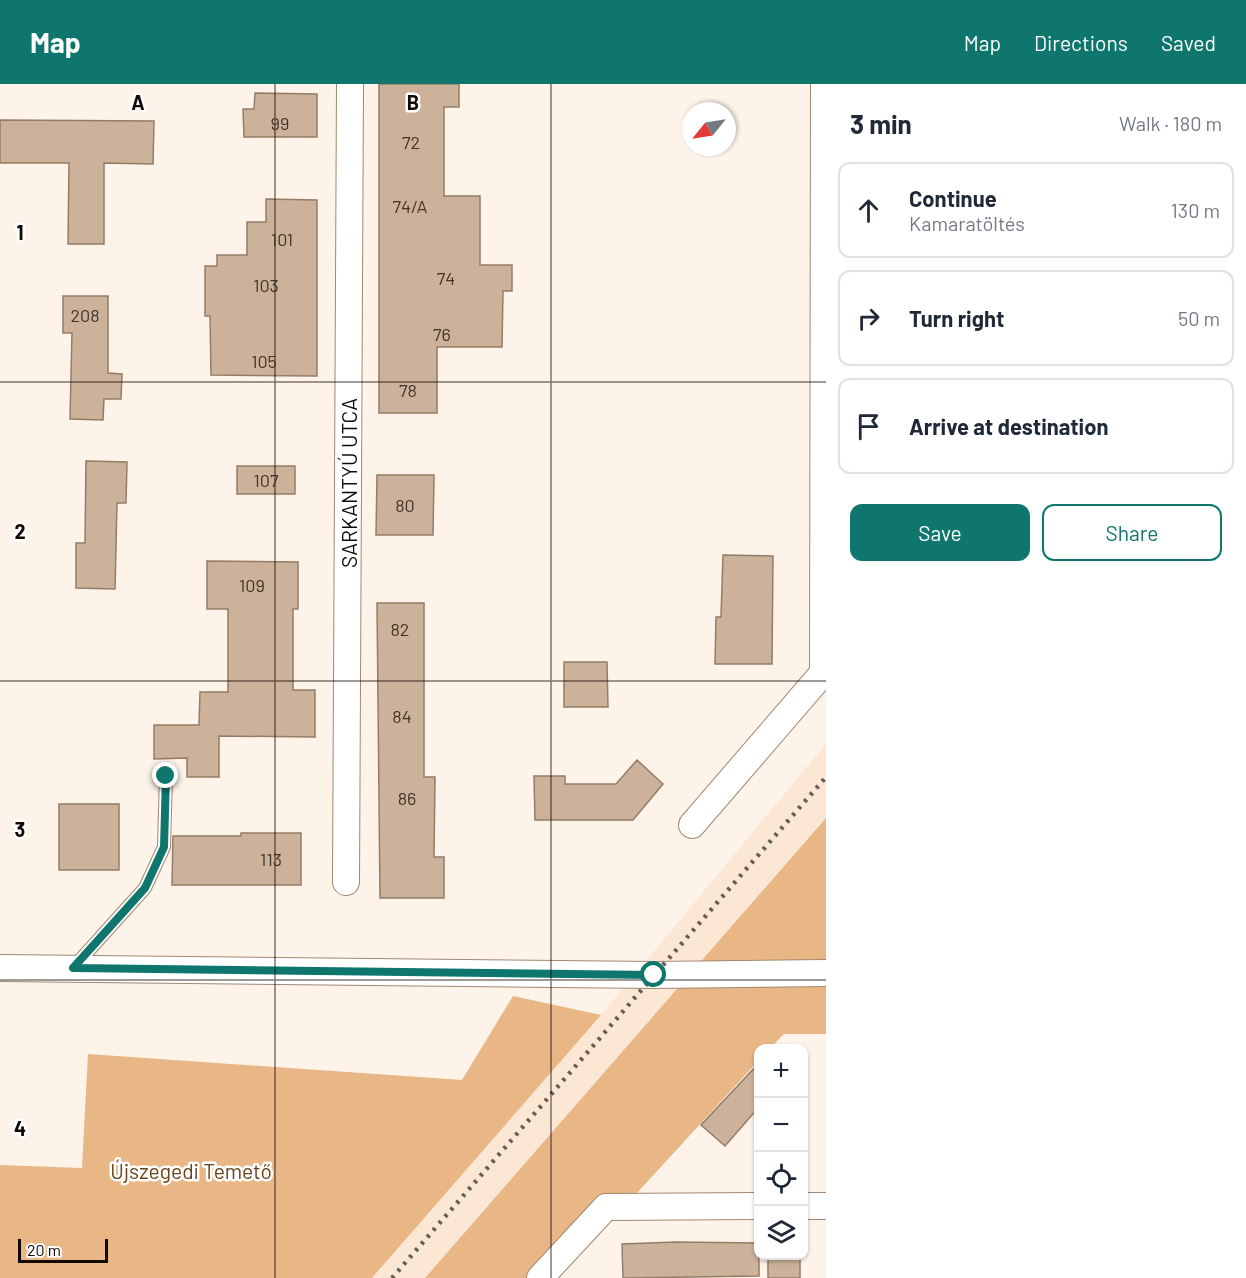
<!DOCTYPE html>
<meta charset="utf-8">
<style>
body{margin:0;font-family:Barlow,sans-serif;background:#f2f2f3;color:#1f2937}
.controls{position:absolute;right:18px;bottom:18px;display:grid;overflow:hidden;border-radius:12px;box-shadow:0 2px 4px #0004}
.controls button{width:54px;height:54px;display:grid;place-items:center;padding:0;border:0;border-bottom:2px solid #e0e1e3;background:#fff;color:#1f2937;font:30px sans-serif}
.compass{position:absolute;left:682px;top:18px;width:54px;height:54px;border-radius:50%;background:#fff;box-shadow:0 2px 4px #0004;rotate:240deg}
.scale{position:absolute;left:18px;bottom:15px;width:90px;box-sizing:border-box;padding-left:6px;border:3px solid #120903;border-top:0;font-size:16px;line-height:21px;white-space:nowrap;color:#120903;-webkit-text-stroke:4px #fff;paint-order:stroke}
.stop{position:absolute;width:18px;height:18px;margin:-14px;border:4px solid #0f766e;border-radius:50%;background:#fff}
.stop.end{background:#0f766e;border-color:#fff;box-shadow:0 2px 6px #0008}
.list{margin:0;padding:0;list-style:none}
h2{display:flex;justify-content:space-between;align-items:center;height:78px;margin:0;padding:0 24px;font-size:26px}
h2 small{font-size:20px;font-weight:400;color:#747a83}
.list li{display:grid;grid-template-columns:39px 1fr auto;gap:18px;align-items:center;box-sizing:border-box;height:96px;margin:0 12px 12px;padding:0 12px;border:2px solid #e0e1e3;border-radius:12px}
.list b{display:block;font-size:22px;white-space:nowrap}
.list p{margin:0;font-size:20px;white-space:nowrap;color:#747a83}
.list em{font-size:20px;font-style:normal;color:#747a83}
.actions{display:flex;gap:12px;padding:18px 24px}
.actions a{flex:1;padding:14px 0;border:2px solid #0f766e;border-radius:12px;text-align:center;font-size:21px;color:#0f766e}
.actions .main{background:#0f766e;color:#fff}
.icon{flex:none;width:33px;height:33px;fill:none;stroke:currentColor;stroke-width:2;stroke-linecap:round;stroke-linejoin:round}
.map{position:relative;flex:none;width:826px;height:1194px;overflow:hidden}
header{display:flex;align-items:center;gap:36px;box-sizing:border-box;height:84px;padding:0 30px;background:#0f766e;color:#fff}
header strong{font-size:28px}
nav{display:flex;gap:33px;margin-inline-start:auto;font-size:21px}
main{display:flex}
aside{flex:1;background:#fff}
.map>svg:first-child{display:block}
</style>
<header>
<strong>Map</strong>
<nav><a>Map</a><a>Directions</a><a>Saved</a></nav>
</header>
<main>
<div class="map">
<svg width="826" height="1194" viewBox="0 0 826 1194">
<rect width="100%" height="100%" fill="#fef3e9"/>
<!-- built -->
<path fill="#fce7d5" d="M826,660V734L425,1194H372L601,931Z"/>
<!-- green -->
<g fill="#e9b685">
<path d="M826,734V950H784L770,964H758V977L559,1194H425Z"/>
<path d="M513,912L601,931L372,1194H0V1081L82,1084L88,970L462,996Z"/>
</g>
<!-- building -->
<g fill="#ccb29b" stroke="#947c66" stroke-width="1.5">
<path d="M379,0H459V23H444V112H480V181H512V207H503L502,263H437V329H379Z"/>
<path d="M255,9L317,10V53H244L243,25H254Z"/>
<path d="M0,36L154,37L153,80L104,79V160H68L69,79H0Z"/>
<path d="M266,115L317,116V292L211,291L210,232H205V182H217V171H247V138H266Z"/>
<path d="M63,212H108V289L122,290L121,315H104L103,336L70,335L72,249H63Z"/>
<path d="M86,377L127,378L126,419H117L115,505L76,504V459H85Z"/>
<rect x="237" y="382" width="58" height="28"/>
<path d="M377,391H434L433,451H376Z"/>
<path d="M723,471L773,472L772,580H715L716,533H721Z"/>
<path d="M207,477L298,478V525H293V606H315V653L219,652V693H187V674L154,675V641H199L200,608H228V525H207Z"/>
<path d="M377,519H424V693H435L434,773H444V814H380Z"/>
<path d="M564,578H607L608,623H564Z"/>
<path d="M637,676L663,700L633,736H535L534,692H565V700H616Z"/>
<rect x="59" y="720" width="60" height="66"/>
<path d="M241,749H301V801H172L173,752H241Z"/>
<path d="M759,979V1023L725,1062L701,1041Z"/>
<path d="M676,1158L759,1159V1192L623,1194L622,1160Z"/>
<rect x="768" y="1172" width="32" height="22"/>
</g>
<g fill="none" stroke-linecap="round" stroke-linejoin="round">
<defs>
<path id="lane" d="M73,884L145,804L164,763L166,692"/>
<g id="street">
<path d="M692,741L823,589L824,0"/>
<path d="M346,798L350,0"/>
<path d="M0,884L654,891L826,889"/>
<path d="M804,1122H826"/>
<path d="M540,1194L606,1123L758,1122"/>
</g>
</defs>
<!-- lane casing -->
<use href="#lane" stroke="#a18871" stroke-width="14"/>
<!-- street casing -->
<use href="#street" stroke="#a18871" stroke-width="28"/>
<!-- lane -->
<use href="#lane" stroke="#fff" stroke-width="12"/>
<!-- street -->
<use href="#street" stroke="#fff" stroke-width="26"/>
<!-- rail -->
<path stroke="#675d56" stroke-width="4.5" stroke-dasharray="3 6" stroke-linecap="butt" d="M392,1194L826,693"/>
</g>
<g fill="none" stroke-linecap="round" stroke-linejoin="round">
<!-- route -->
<path stroke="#0f766e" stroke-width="8" d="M166,692L164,763L145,804L73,884L654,891"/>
</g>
<!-- grid -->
<path fill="none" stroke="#120903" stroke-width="1.5" stroke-opacity="0.55" d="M275,0V1194M551,0V1194M0,298H826M0,597H826M0,896H826"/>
<g text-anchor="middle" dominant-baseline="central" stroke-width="5" stroke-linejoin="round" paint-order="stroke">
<!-- number labels -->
<g font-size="18" fill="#403329">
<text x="280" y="39">99</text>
<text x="411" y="58">72</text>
<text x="410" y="122">74/A</text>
<text x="282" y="155">101</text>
<text x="446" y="194">74</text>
<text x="266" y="201">103</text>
<text x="85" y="231">208</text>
<text x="442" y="250">76</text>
<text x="264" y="277">105</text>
<text x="408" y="306">78</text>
<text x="266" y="396">107</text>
<text x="405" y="421">80</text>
<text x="252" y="501">109</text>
<text x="400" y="545">82</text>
<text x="402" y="632">84</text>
<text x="407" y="714">86</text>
<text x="271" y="775">113</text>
</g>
<!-- street labels -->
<g font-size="21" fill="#120903" stroke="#fff">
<text transform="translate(348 399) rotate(-90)">SARKANTYÚ UTCA</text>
</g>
<!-- park labels -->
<g font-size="21" fill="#69431a" stroke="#fff">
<text x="191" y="1086">Újszegedi Temető</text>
</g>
</g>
<g font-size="20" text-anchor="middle" font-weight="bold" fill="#120903" stroke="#fff" stroke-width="5" stroke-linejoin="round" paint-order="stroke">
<text x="138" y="26">A</text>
<text x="413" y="26">B</text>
<text x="20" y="156">1</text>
<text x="20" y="455">2</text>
<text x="20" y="753">3</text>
<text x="20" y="1052">4</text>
</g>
</svg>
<div class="controls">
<button>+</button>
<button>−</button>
<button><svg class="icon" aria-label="locate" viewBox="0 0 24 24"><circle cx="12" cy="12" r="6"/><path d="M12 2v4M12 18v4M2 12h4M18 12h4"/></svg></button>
<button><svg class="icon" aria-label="layers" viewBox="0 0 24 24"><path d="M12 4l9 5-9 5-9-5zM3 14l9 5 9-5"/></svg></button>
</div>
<svg class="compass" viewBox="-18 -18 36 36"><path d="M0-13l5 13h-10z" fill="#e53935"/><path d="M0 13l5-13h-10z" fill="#747a83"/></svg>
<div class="scale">20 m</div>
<div class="stop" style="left:654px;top:891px"></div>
<div class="stop end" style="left:166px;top:692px"></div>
</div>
<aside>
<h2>3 min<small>Walk · 180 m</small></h2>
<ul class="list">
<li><svg class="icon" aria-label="ahead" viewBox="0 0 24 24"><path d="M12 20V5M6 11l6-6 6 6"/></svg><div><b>Continue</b><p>Kamaratöltés</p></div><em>130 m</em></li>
<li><svg class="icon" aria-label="right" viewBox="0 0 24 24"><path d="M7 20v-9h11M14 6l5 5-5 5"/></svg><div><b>Turn right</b></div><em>50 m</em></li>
<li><svg class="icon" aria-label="arrive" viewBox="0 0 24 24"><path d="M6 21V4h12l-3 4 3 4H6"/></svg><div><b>Arrive at destination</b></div></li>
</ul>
<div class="actions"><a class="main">Save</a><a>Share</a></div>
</aside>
</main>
